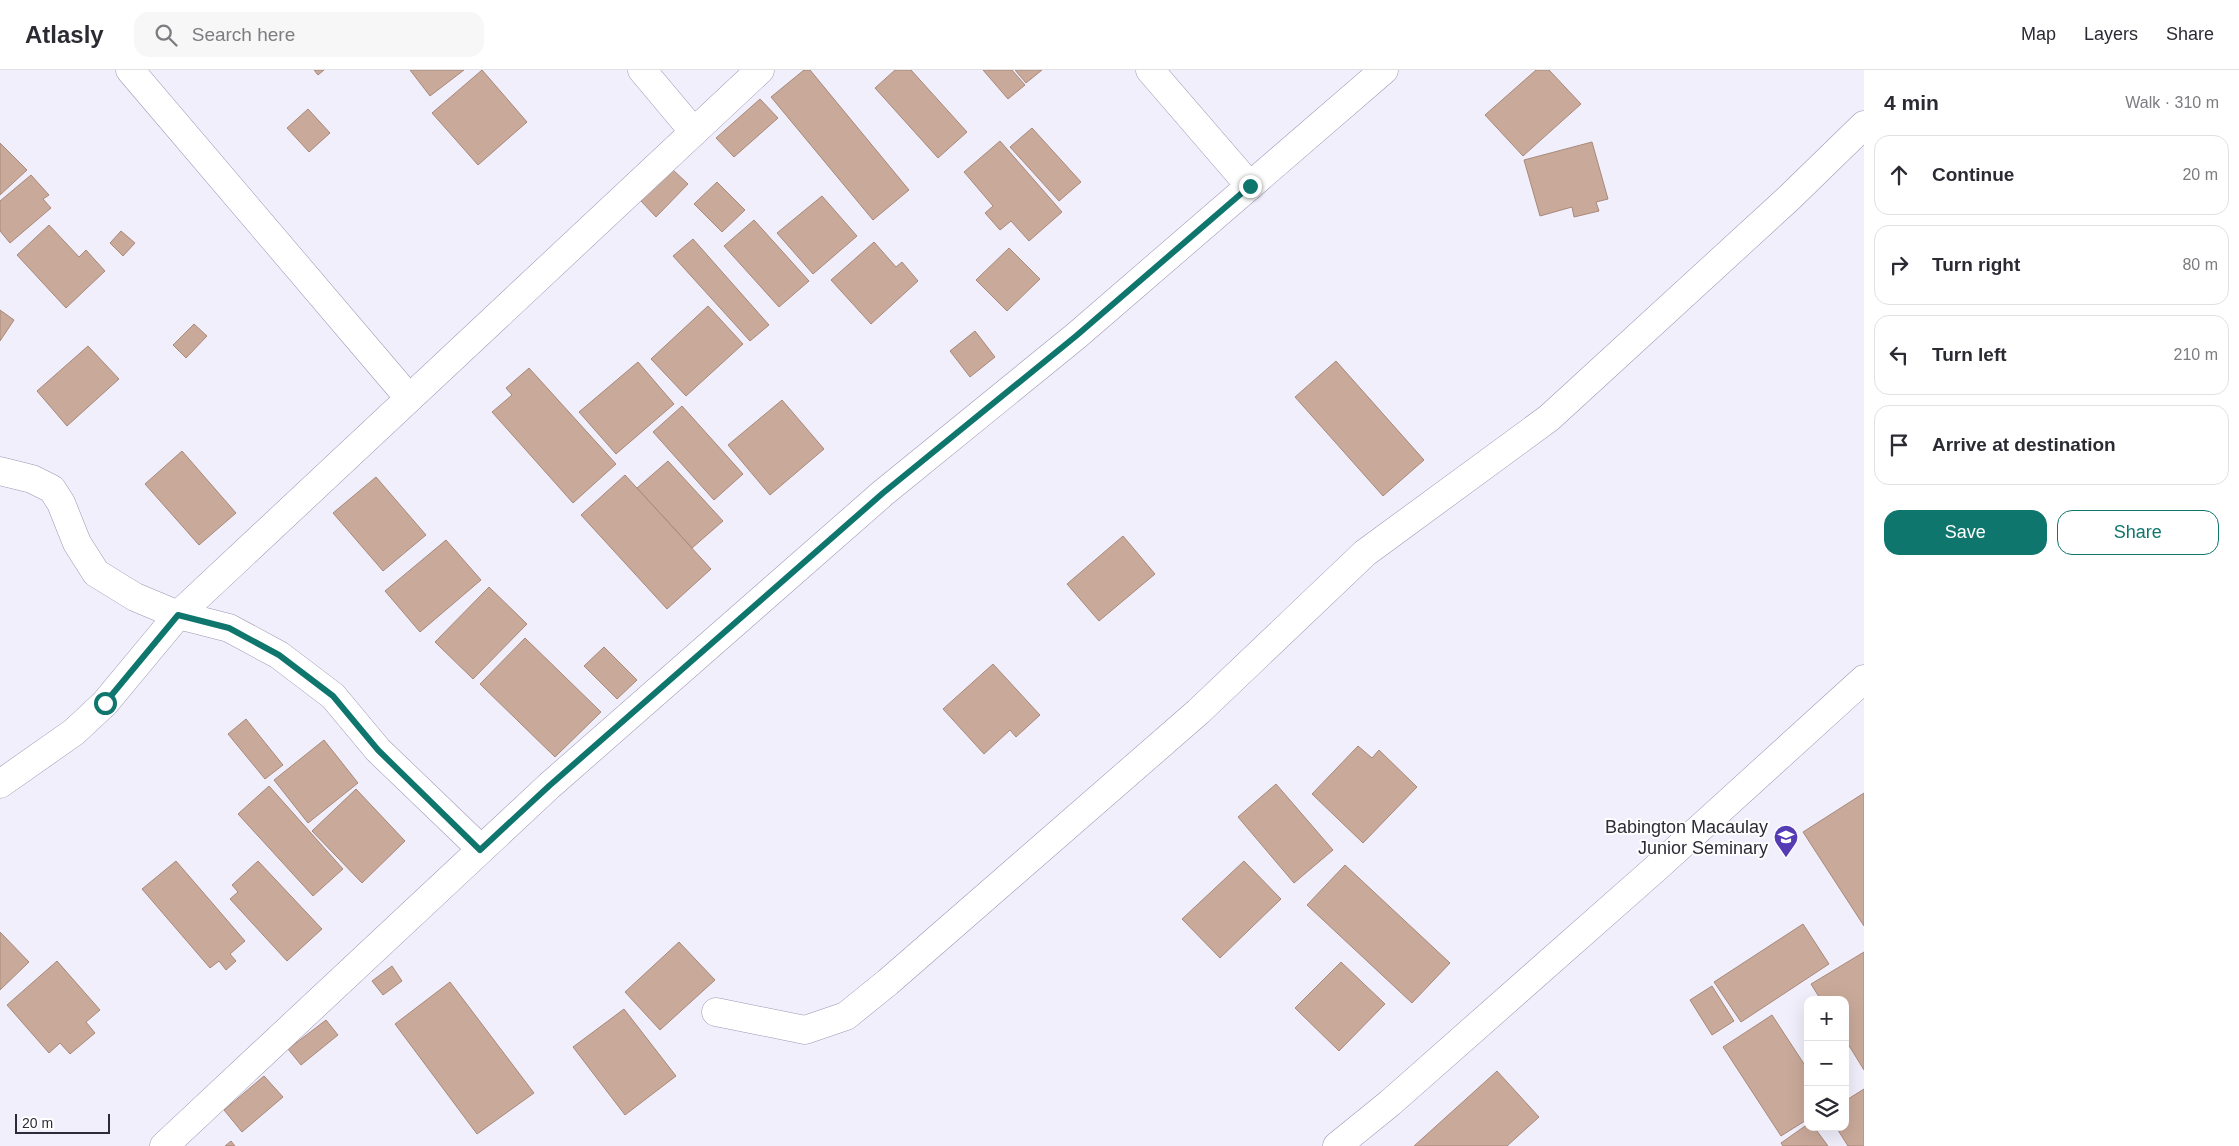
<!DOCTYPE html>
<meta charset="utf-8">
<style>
body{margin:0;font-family:Helvetica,sans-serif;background:#f7f7f7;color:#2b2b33}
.controls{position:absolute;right:15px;bottom:15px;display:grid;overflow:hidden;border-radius:10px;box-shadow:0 5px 20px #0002}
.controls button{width:45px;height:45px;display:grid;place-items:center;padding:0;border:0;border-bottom:1px solid #e1e1e2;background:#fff;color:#2b2b33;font:25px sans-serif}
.scale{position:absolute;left:15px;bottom:12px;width:95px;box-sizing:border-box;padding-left:5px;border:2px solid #2d2b37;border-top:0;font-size:14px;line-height:18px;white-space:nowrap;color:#2d2b37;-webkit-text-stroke:4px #fefefe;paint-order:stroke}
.stop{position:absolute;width:15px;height:15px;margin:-11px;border:4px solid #0f766e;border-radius:50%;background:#fff}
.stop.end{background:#0f766e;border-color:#fff;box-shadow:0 1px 5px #0008}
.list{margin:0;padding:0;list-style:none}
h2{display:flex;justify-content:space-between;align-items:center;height:65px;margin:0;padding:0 20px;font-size:21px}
h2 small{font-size:16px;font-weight:400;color:#7c7c81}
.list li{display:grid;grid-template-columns:32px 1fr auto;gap:15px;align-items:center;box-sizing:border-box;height:80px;margin:0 10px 10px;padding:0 10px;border:1px solid #e1e1e2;border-radius:15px}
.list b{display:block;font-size:19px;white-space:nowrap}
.list em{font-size:16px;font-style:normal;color:#7c7c81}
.actions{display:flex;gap:10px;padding:15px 20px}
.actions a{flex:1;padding:11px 0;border:1px solid #0f766e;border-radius:15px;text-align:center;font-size:18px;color:#0f766e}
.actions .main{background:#0f766e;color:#fff}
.icon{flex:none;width:28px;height:28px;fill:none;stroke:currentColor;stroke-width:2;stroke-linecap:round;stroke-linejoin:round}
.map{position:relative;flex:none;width:1864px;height:1076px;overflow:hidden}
header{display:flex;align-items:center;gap:30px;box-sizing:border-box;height:70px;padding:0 25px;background:#fff;border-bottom:1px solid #e1e1e2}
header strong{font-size:24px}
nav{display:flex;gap:28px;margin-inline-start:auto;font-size:18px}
.search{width:350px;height:45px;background:#f7f7f7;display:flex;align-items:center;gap:12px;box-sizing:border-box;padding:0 18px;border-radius:15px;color:#7c7c81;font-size:19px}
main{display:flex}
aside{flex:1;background:#fff}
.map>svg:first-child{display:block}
</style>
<header>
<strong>Atlasly</strong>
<div class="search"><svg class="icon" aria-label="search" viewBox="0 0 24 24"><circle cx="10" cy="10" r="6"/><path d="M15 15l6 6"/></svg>Search here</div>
<nav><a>Map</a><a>Layers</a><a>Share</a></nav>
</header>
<main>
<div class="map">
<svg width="1864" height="1076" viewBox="0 0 1864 1076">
<rect width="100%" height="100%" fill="#f1effc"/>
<!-- building -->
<g fill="#c9a99a" stroke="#a8897a">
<path d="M314,0H324L318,5Z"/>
<path d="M410,0H464L430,26Z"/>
<path d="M482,0L527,52L478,95L432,43Z"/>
<path d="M804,0H810L909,120L873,150L771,27Z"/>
<path d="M895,0H911L967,62L938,88L875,18Z"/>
<path d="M983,0H1012L1025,15L1008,29Z"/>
<path d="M1015,0H1042L1026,13Z"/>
<path d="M1536,0H1549L1581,34L1523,86L1485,45Z"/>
<path d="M760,29L778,48L734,87L716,68Z"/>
<path d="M308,39L330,63L309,82L287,58Z"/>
<path d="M1032,58L1081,112L1059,131L1010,77Z"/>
<path d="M1000,71L1062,142L1029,171L1011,151L1000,160L985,143L993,136L964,102Z"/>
<path d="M1592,72L1608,129L1596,132L1599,141L1574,147L1572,137L1540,146L1524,90Z"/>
<path d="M0,73L27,100L0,125Z"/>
<path d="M672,99L688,114L656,147L641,131Z"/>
<path d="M31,105L49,125L43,129L51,138L10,173L0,161V131Z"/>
<path d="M717,112L745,140L722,162L694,134Z"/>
<path d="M822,126L857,166L813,204L777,163Z"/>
<path d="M754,150L809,211L779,237L724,176Z"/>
<path d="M49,155L79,187L86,180L105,201L66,238L17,185Z"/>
<path d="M121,161L135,173L123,186L110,173Z"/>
<path d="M693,169L769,255L750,271L673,186Z"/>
<path d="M874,172L896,197L902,192L918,211L871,254L831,210Z"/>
<path d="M1009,178L1040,209L1007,241L976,210Z"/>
<path d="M708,236L743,274L686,326L651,289Z"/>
<path d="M0,240L14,250L0,271Z"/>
<path d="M194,254L207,266L186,288L173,275Z"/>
<path d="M975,261L995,287L970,307L950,281Z"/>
<path d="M88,276L119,309L67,356L37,321Z"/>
<path d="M1336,291L1424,390L1383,426L1295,327Z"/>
<path d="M638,292L674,334L616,384L579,342Z"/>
<path d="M529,298L616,394L573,433L492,342L512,325L506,318Z"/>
<path d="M782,330L824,379L770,425L728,375Z"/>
<path d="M682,336L743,404L714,430L653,362Z"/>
<path d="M182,381L236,443L199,475L145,414Z"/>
<path d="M668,391L723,451L692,478L637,418Z"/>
<path d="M625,405L711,499L667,539L581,445Z"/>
<path d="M376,407L426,465L383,501L333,443Z"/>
<path d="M1123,466L1155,504L1099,551L1067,514Z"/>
<path d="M446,470L481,510L420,562L385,521Z"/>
<path d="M489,517L527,554L473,609L435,572Z"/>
<path d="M525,568L601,642L555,687L480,614Z"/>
<path d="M604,577L637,610L617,629L584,596Z"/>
<path d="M993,594L1040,645L1016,667L1010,660L984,684L943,639Z"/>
<path d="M246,649L283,695L265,709L228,664Z"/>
<path d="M324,670L358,713L308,753L274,710Z"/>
<path d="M1358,676L1372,688L1379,680L1417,717L1363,773L1312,724Z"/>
<path d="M1276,714L1333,780L1294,813L1238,747Z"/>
<path d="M269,716L343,799L313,826L238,744Z"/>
<path d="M356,719L405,771L362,813L312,761Z"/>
<path d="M1864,723V856L1803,762Z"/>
<path d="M176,791L245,871L230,884L236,891L226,900L219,891L210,898L142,819Z"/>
<path d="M258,791L322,859L287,891L230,829L238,822L232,815Z"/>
<path d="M1244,791L1281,829L1220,888L1182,849Z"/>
<path d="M1345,795L1450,893L1412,933L1307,835Z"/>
<path d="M1803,854L1829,894L1741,952L1714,912Z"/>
<path d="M0,862L29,892L0,920Z"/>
<path d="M679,872L715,910L660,960L625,922Z"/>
<path d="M1864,882V1000L1845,969V930H1821L1811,914Z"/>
<path d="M57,891L100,940L86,952L95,963L70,984L60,973L49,983L7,935Z"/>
<path d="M1341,892L1385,934L1339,981L1295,938Z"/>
<path d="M392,896L402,911L383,925L372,911Z"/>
<path d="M450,912L534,1023L477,1064L395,954Z"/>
<path d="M1712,916L1734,951L1712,965L1690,930Z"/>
<path d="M624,939L676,1006L625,1045L573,977Z"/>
<path d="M1772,945L1808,1000V1049L1781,1066L1723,977Z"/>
<path d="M326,950L338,965L301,995L288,979Z"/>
<path d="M1497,1001L1539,1047L1507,1076H1414Z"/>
<path d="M264,1006L283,1027L242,1062L224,1040Z"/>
<path d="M1864,1019V1076H1848L1836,1057H1845V1031Z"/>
<path d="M1808,1054V1057H1814L1828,1076H1783L1781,1073Z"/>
<path d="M231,1071L235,1076H225Z"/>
</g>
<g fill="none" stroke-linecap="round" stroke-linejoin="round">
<defs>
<g id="minor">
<path d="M130,0L409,328"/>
<path d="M642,0L694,62"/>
<path d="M1150,0L1250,116"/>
<path d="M0,401L32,409L52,419L61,433L77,473L96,503L135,527L178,545L229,558L279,585L333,626L378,680L481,779"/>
<path d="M0,714L74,662L105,633L178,545L760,0"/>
<path d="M716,942L805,960L846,946L888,912L1198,642L1365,483L1549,348L1789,128L1864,55"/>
<path d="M164,1076L549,716L883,423L1076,266L1384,0"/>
<path d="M1337,1076L1390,1033L1655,799L1864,609"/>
</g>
</defs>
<!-- minor casing -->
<use href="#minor" stroke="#9c96b4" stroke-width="29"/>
<!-- minor -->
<use href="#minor" stroke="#fff" stroke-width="28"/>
</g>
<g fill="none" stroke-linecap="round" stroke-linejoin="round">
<!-- route -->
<path stroke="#0f766e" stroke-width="6" d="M105,633L178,545L229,558L279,585L333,626L378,680L480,780L549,716L883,423L1076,266L1250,116"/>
</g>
<!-- icons -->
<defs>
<symbol id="school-pin" viewBox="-11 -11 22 30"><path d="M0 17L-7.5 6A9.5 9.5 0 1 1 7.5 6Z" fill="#563cb4" stroke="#fefefe"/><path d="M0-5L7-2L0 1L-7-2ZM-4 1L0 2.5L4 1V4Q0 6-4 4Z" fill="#fff"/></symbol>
</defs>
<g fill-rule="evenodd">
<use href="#school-pin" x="1772" y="753" width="28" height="38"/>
</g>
<g text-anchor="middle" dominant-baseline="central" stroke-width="4" stroke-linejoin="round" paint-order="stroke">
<!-- poi labels -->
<g font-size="18" fill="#2d2b37" stroke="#fefefe" text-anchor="end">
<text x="1768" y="757">Babington Macaulay<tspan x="1768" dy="21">Junior Seminary</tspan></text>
</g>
</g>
</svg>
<div class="controls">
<button>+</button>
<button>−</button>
<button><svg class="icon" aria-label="layers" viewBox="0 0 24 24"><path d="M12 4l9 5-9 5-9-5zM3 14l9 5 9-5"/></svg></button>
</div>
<div class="scale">20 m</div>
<div class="stop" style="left:105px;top:633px"></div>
<div class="stop end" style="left:1250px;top:116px"></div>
</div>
<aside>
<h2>4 min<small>Walk · 310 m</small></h2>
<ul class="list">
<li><svg class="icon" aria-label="ahead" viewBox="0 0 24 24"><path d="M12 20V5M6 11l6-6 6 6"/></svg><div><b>Continue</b></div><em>20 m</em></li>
<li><svg class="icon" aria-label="right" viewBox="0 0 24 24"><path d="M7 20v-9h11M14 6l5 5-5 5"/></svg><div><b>Turn right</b></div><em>80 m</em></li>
<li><svg class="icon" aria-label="left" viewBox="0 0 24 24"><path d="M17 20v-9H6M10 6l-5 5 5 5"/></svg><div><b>Turn left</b></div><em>210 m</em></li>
<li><svg class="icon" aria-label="arrive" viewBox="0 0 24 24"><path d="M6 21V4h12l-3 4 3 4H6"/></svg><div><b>Arrive at destination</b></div></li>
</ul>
<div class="actions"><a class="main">Save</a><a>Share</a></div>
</aside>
</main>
